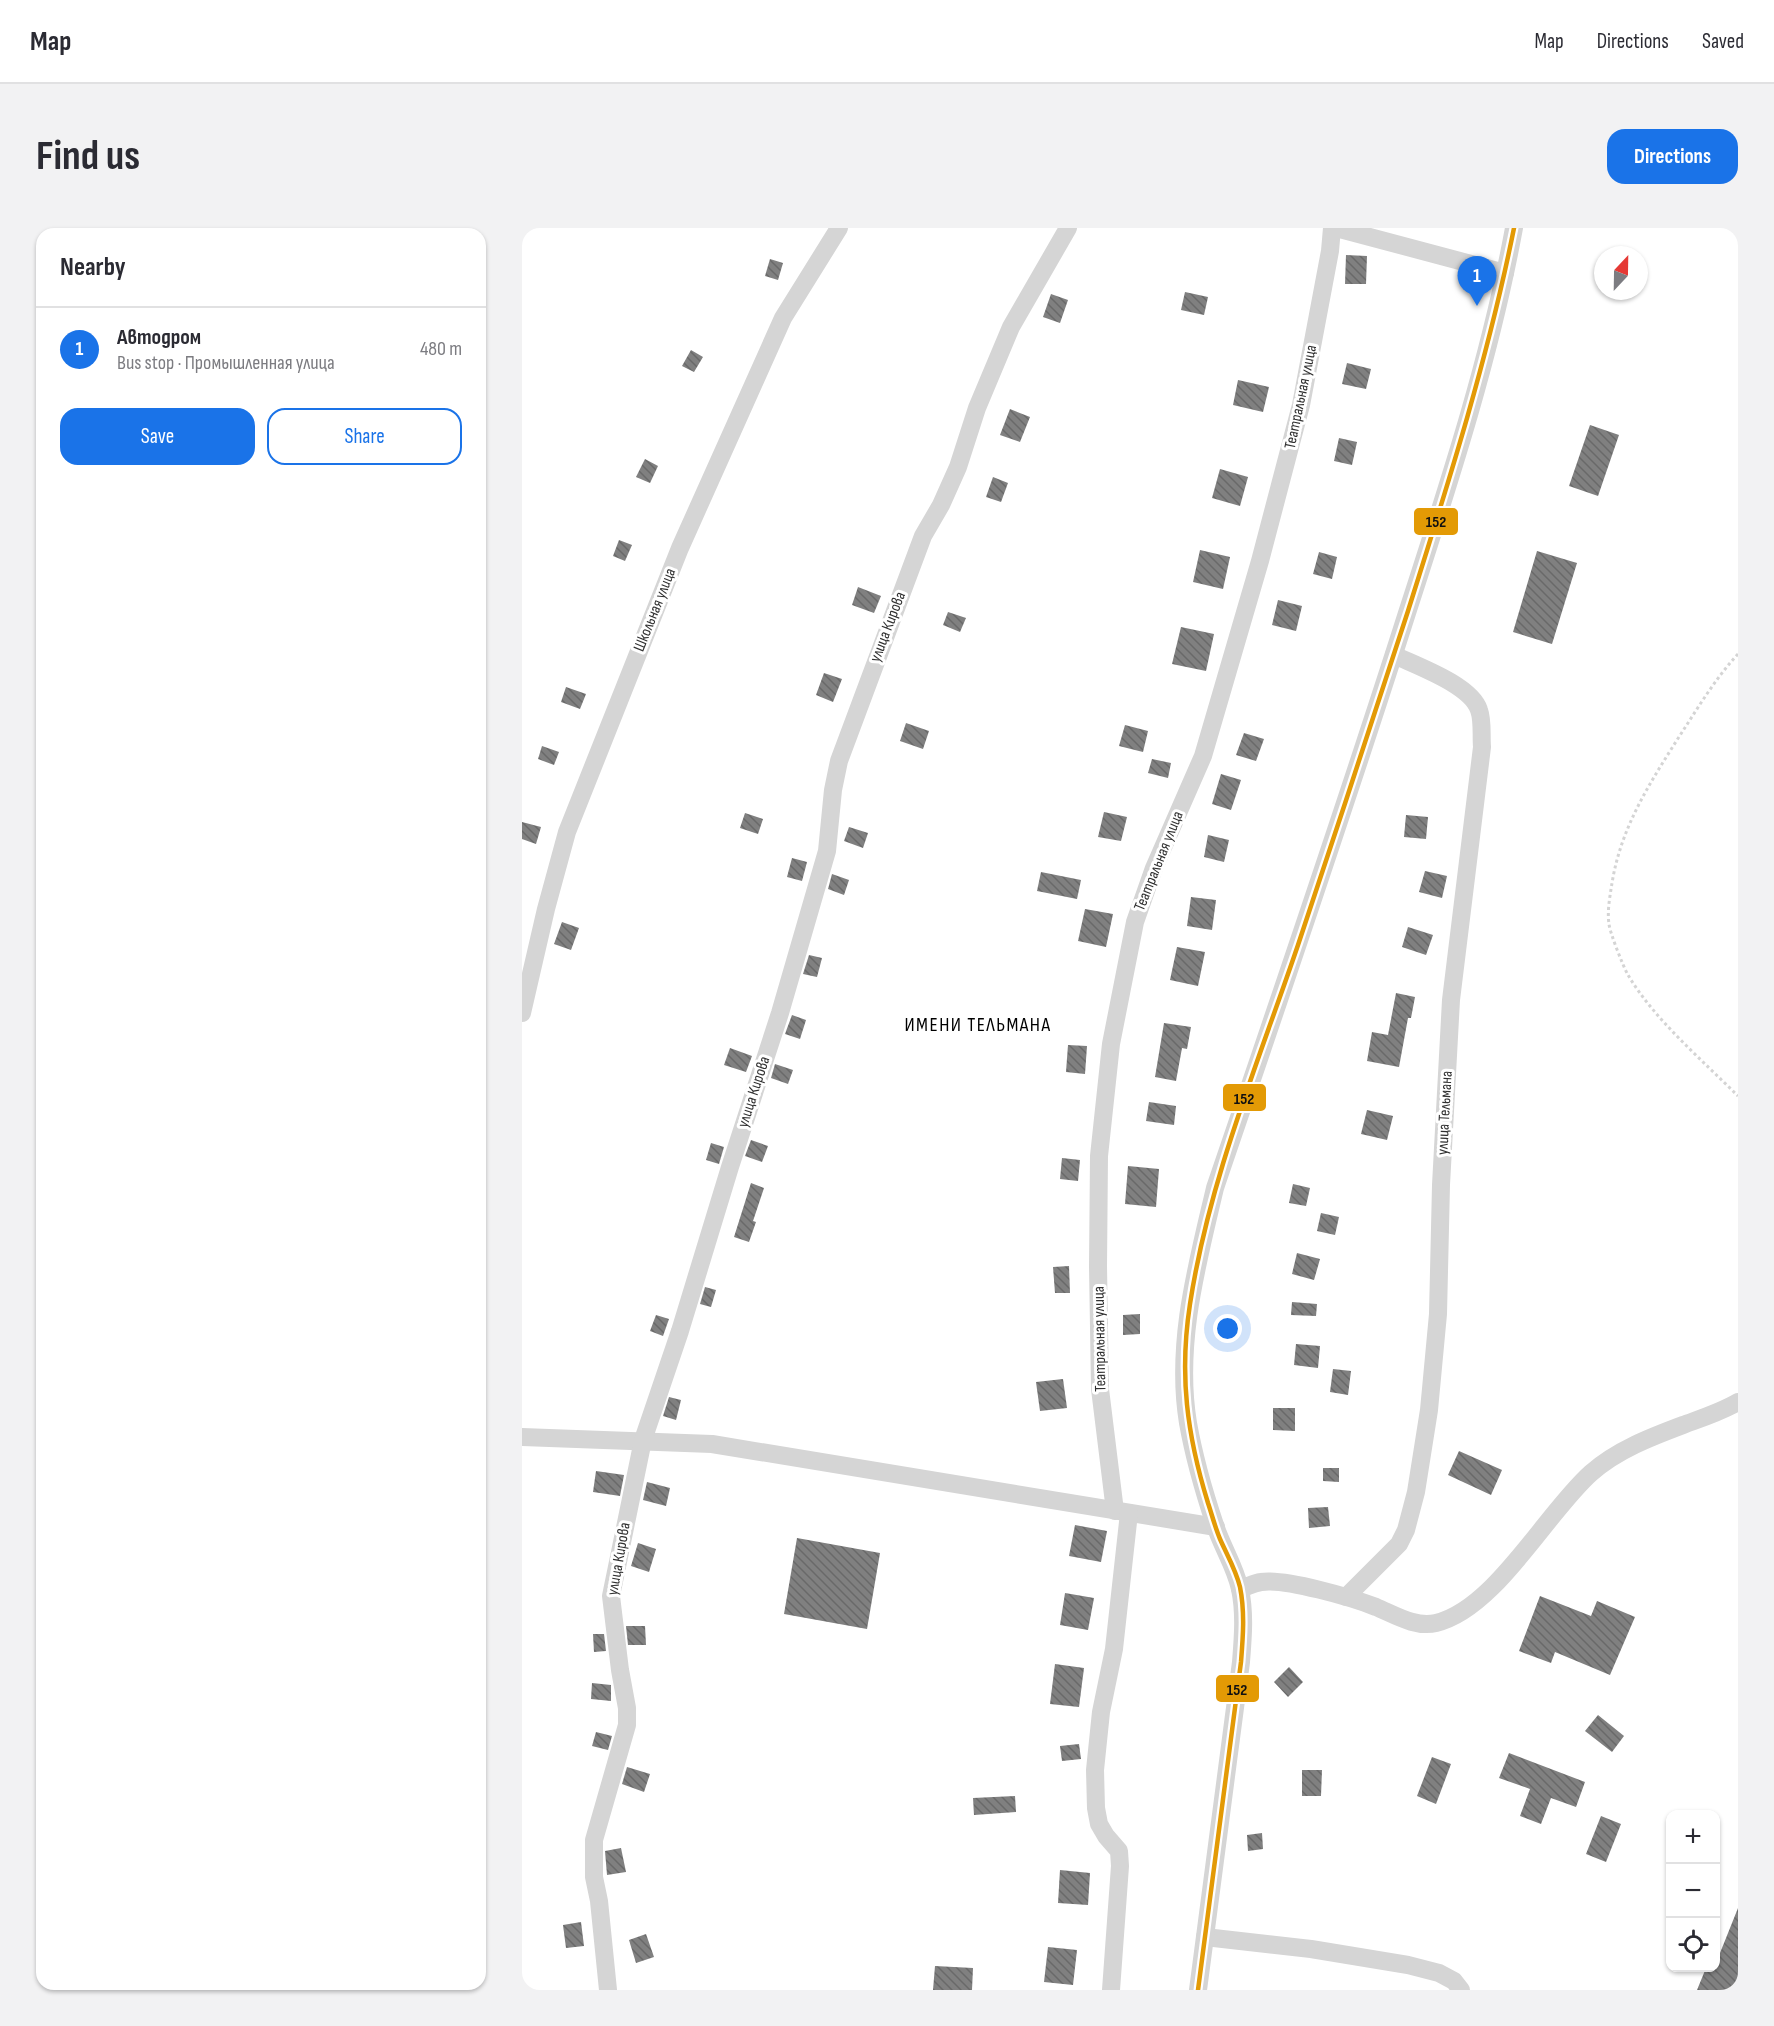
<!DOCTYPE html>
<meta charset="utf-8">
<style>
body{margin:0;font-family:"Sofia Sans Condensed",sans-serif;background:#f2f2f3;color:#2b2b33}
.controls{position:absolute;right:18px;bottom:18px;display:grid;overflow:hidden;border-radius:12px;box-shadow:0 2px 4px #0004}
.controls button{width:54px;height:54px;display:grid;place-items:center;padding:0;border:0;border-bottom:2px solid #e1e1e2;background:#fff;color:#2b2b33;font:30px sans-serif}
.compass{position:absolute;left:1072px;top:18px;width:54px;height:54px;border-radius:50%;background:#fff;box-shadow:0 2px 4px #0004;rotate:22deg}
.you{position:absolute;left:706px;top:1101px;width:21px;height:21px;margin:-15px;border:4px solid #fff;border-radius:50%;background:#1a73e8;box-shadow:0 0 0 9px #1a73e833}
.badge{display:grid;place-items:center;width:39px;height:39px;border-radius:50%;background:#1a73e8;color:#fff;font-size:20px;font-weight:700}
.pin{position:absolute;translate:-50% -50px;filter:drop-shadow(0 2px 3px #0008)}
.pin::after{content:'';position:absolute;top:32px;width:21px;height:18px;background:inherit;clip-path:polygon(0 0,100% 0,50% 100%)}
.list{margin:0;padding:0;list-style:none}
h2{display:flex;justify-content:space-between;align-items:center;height:78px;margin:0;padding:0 24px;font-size:26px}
h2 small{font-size:20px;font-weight:400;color:#7c7c81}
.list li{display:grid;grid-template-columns:39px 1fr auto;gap:18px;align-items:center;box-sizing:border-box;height:84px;padding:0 24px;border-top:2px solid #e1e1e2}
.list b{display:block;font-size:22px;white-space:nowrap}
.list p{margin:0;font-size:20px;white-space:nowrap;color:#7c7c81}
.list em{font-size:20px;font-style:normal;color:#7c7c81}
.actions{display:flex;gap:12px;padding:18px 24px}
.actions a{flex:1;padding:14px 0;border:2px solid #1a73e8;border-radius:18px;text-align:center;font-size:21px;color:#1a73e8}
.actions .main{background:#1a73e8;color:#fff}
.icon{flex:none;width:33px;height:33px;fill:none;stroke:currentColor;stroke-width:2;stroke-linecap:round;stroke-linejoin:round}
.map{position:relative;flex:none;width:1216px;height:1762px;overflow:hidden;border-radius:18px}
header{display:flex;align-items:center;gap:36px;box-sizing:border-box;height:84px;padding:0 30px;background:#fff;border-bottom:2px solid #e1e1e2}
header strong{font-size:28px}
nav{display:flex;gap:33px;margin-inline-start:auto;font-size:21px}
.intro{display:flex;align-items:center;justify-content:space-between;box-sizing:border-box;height:144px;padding:0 36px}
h1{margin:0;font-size:42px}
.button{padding:15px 27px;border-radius:18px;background:#1a73e8;color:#fff;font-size:21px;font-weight:700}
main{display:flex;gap:36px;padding:0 36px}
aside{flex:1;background:#fff;border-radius:18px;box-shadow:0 2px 4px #0004}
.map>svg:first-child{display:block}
</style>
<header>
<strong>Map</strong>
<nav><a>Map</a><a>Directions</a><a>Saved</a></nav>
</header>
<div class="intro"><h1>Find us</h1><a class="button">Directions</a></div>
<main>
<aside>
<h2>Nearby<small></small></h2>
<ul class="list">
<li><span class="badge">1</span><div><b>Автодром</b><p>Bus stop · Промышленная улица</p></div><em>480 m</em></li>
</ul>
<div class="actions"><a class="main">Save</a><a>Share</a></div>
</aside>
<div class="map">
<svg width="1216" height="1762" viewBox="0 0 1216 1762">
<defs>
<pattern id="building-back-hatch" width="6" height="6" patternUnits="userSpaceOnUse" patternTransform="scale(1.5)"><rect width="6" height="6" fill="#808080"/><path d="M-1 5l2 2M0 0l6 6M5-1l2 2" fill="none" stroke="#696969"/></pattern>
</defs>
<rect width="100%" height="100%" fill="#fff"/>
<!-- building -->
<g fill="url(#building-back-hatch)">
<path d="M824,27L845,28L844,56H823Z"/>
<path d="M248,31L261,35L256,52L243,48Z"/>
<path d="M663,64L686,69L682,87L659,82Z"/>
<path d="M529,66L546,72L538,95L521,89Z"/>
<path d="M169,122L181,129L172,144L160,138Z"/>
<path d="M825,135L849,141L844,161L820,156Z"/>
<path d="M716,152L747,159L741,184L711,177Z"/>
<path d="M488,181L508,189L498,214L478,207Z"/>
<path d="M1068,197L1097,207L1076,268L1047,258Z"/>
<path d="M817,210L835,214L830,237L812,233Z"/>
<path d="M123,231L136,238L128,255L114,249Z"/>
<path d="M698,241L726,249L718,278L690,270Z"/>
<path d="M471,249L486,255L479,274L464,269Z"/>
<path d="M97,312L110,317L103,333L91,328Z"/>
<path d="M678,322L708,329L701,361L671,354Z"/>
<path d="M1015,323L1055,335L1030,416L991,404Z"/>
<path d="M797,324L815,329L810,351L791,346Z"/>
<path d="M336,359L359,368L352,385L330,377Z"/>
<path d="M756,372L780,378L774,403L750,397Z"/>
<path d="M426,384L444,390L438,404L421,397Z"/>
<path d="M659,399L692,406L684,443L650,436Z"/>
<path d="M302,445L320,451L311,474L294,467Z"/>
<path d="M44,459L64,466L58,481L39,474Z"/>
<path d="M384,495L407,503L401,521L378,513Z"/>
<path d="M603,497L626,503L621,524L597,518Z"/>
<path d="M722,505L742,511L734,533L714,527Z"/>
<path d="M20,518L37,524L32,537L16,531Z"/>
<path d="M630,531L649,535L646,550L626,545Z"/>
<path d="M699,546L719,552L709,582L690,576Z"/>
<path d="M582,584L605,589L599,613L576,609Z"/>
<path d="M223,585L241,591L236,606L218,600Z"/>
<path d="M884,587L906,589L904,611L882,609Z"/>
<path d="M0,594L19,599L14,616L0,611Z"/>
<path d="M327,599L346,605L341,620L322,613Z"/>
<path d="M686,607L707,612L702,634L682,629Z"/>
<path d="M270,630L285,634L280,653L265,649Z"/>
<path d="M903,643L925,648L920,670L897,664Z"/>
<path d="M519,644L559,652L555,671L515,663Z"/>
<path d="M310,646L327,652L322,667L306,661Z"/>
<path d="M669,669L694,672L690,702L665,698Z"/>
<path d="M563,681L591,686L584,719L556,713Z"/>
<path d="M40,694L57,700L49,722L32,716Z"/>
<path d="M886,699L911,707L904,727L880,719Z"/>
<path d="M655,719L683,724L676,758L648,752Z"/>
<path d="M287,727L300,730L295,749L281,746Z"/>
<path d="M874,765L893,769L889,790H886L877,839L845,833L850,804L866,807Z"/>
<path d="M270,787L284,792L278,811L263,806Z"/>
<path d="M642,795L669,799L665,821L660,820L654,853L633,849Z"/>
<path d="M546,817L565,818L563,846L544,844Z"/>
<path d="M208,820L230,828L224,844L202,837Z"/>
<path d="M253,836L271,842L266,856L249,850Z"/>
<path d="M627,874L654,878L652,897L624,893Z"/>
<path d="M845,882L871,888L865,912L839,906Z"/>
<path d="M229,912L246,918L240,934L223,928Z"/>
<path d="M189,915L202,919L197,936L184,932Z"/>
<path d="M540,930L558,932L556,953L538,951Z"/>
<path d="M606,938L637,941L634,979L603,976Z"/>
<path d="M229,955L242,960L231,993L234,994L227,1014L212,1009Z"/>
<path d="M771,956L788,960L784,978L767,975Z"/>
<path d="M799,985L817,989L813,1007L795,1003Z"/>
<path d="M775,1025L798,1031L792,1052L770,1046Z"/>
<path d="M547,1038L548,1065H533L531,1039Z"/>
<path d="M183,1059L194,1062L189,1079L178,1076Z"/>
<path d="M770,1074L795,1076L794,1088L769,1087Z"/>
<path d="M618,1086V1106L601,1107V1087Z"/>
<path d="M134,1087L147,1091L141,1108L128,1103Z"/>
<path d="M774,1116L798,1118L796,1140L772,1137Z"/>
<path d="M811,1141L829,1143L826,1167L808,1164Z"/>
<path d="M541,1151L545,1180L518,1183L514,1154Z"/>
<path d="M147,1169L159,1172L154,1192L141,1188Z"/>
<path d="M751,1180H773V1203L751,1202Z"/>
<path d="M937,1223L980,1242L969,1267L926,1247Z"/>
<path d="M801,1240H817V1254L801,1253Z"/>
<path d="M74,1243L102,1247L98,1268L71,1264Z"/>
<path d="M125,1254L148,1260L144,1278L121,1272Z"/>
<path d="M806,1279L808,1298L787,1300L786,1280Z"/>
<path d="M553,1297L585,1303L579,1334L547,1328Z"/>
<path d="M275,1310L358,1325L345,1401L262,1386Z"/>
<path d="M116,1315L134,1321L127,1344L109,1338Z"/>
<path d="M543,1365L572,1370L566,1402L538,1397Z"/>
<path d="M1018,1368L1069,1388L1075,1373L1113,1389L1088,1447L1033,1424L1029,1435L997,1423Z"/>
<path d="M104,1398H123L124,1417H106Z"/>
<path d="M71,1406H82L84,1423L72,1424Z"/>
<path d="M533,1436L562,1440L557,1479L528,1476Z"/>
<path d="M767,1439L781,1454L766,1469L752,1454Z"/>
<path d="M70,1455L89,1457V1473L69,1471Z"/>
<path d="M1076,1487L1102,1508L1090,1524L1063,1503Z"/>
<path d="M74,1504L90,1508L86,1522L70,1518Z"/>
<path d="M557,1516L559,1531L540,1533L538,1518Z"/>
<path d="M987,1525L1063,1554L1054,1579L1029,1570L1019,1596L998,1588L1008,1561L977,1550Z"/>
<path d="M910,1529L929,1536L914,1576L895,1568Z"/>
<path d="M105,1539L128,1546L122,1564L100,1556Z"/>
<path d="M780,1542H800L799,1568H780Z"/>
<path d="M493,1568L494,1584L452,1587L451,1570Z"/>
<path d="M1079,1588L1099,1596L1084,1634L1064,1626Z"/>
<path d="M740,1605L741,1621L726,1623L725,1607Z"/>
<path d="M99,1620L104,1644L85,1647L83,1623Z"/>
<path d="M538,1642L568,1645L566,1677L536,1675Z"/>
<path d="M1216,1680V1762H1175L1184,1740H1194V1735Z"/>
<path d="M59,1694L62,1718L44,1720L41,1697Z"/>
<path d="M124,1706L132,1729L114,1735L107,1712Z"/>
<path d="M526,1719L555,1722L551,1757L522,1754Z"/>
<path d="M413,1738L451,1740L450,1762H411Z"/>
</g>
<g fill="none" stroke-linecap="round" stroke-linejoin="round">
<!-- path -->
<path stroke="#d4d4d4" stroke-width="3" stroke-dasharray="3 3" stroke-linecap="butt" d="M1216,426C1192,452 1174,483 1155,512C1126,558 1099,600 1090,655C1088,668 1085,683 1087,696C1088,705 1101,738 1106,747C1132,791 1180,832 1216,868"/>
<!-- minor -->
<g stroke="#d5d5d5" stroke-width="18">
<path d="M814,0L983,45"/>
<path d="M0,785L24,681L45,604L158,320L261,90L317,0"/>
<path d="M0,1209L190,1216L694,1299"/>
<path d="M593,1283L578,1161L576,1038L577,928L589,816L613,694L632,640L681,528L738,333L779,177L808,23L810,0"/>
<path d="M718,1361C725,1359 732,1355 739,1354C763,1350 831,1370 854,1379C873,1387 894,1400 914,1395C973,1381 1024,1285 1069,1245C1095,1222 1129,1209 1161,1197C1180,1190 1199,1184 1216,1174"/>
<path d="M824,1369L877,1316L884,1302L894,1264L907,1182L916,1086L919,957L929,772L960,519C959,507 961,493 957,482C949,457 895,438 872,427"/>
<path d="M683,1709L789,1721L886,1737L917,1745L932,1753L939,1762"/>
<path d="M86,1762L77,1673L72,1649V1612L105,1497V1480L98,1442L89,1368L121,1212L158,1103L208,939L258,785L305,623L311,562L317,533L401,308L419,277L436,239L455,180L489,99L546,0"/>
<path d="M589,1762L598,1638L597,1623L584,1608L577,1596L574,1580L573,1542L579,1484L592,1421L607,1285"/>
<path d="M676,1762L719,1434C721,1409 723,1385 718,1361C713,1338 700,1319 693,1297C682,1264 672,1229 666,1195C653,1116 675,1037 693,960C758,769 824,577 885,385C926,258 968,131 992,0"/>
</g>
<defs>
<path id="bus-1" d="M676,1762L719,1434C721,1409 723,1384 718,1359C714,1342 705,1327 698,1311C693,1299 690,1287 686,1275C665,1207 657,1147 668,1076C687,952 736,835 776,717C813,606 850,494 886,383C926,256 966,130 992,0"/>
</defs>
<!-- bus-1 casing -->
<use href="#bus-1" stroke="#fff" stroke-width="9"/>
<!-- bus-1 -->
<use href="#bus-1" stroke="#e39a05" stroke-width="4.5"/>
</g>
<g text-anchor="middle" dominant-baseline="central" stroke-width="6" stroke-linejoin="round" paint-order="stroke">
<!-- street labels -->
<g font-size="16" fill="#313131" stroke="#fff">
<text transform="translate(779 169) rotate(-78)">Театральная улица</text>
<text transform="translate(133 382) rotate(-68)">Школьная улица</text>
<text transform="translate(366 399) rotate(-69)">улица Кирова</text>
<text transform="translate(637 633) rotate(-68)">Театральная улица</text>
<text transform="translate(232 864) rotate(-72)">улица Кирова</text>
<text transform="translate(923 885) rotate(-87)">улица Тельмана</text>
<text transform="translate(578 1111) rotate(-91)">Театральная улица</text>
<text transform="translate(97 1331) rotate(-80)">улица Кирова</text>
</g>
<!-- quarter labels -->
<g font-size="20" letter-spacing="1.5" fill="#000" stroke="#fff">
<text x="456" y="797">ИМЕНИ ТЕЛЬМАНА</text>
</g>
</g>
<g stroke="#fff" stroke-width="2">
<rect x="891" y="279" width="46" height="29" rx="6" fill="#e39a05"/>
<rect x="700" y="855" width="45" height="29" rx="6" fill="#e39a05"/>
<rect x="693" y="1446" width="45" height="29" rx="6" fill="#e39a05"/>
</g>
<g font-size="16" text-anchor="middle" font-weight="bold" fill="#111">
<text x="914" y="299">152</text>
<text x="722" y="876">152</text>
<text x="715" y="1467">152</text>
</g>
</svg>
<div class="controls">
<button>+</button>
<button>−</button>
<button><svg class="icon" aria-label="locate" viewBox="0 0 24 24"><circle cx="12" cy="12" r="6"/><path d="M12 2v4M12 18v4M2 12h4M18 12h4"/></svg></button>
</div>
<svg class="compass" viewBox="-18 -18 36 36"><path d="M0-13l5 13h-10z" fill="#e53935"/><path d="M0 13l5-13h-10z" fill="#7c7c81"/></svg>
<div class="you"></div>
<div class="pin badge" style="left:955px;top:78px">1</div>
</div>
</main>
